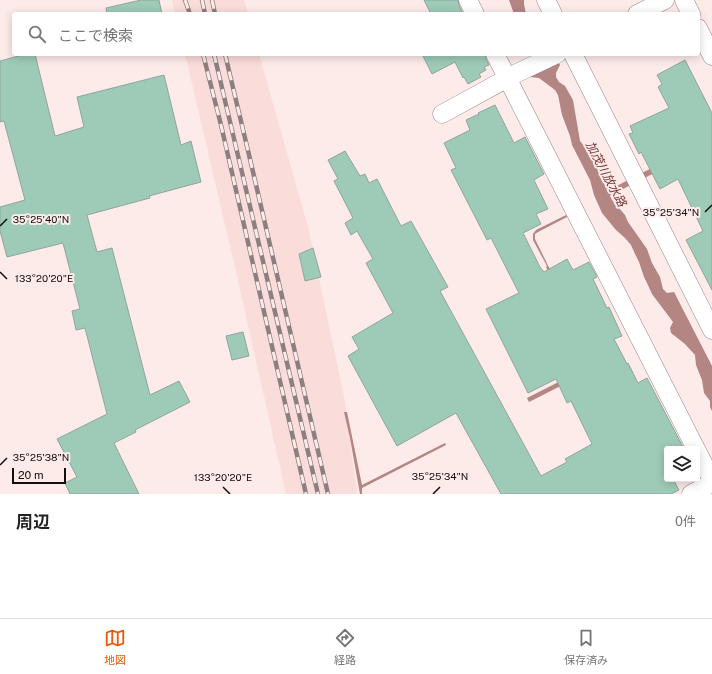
<!DOCTYPE html>
<html lang="ja">
<meta charset="utf-8">
<style>
body{margin:0;font-family:"Public Sans","Noto Sans JP",sans-serif;background:#f6f6f6;color:#222}
.controls{position:absolute;right:12px;bottom:12px;display:grid;overflow:hidden;border-radius:4px;box-shadow:0 2px 10px #0003}
.controls button{width:36px;height:36px;display:grid;place-items:center;padding:0;border:0;border-bottom:1px solid #e0e0e0;background:#fff;color:#222;font:20px sans-serif}
.scale{position:absolute;left:12px;bottom:10px;width:54px;box-sizing:border-box;padding-left:4px;border:2px solid #150e0e;border-top:0;font-size:11px;line-height:14px;white-space:nowrap;color:#150e0e;-webkit-text-stroke:3px #fdebea;paint-order:stroke}
.list{margin:0;padding:0;list-style:none}
h2{display:flex;justify-content:space-between;align-items:center;height:52px;margin:0;padding:0 16px;font-size:17px}
h2 small{font-size:13px;font-weight:400;color:#767676}
.icon{flex:none;width:22px;height:22px;fill:none;stroke:currentColor;stroke-width:2;stroke-linecap:round;stroke-linejoin:round}
.map{position:relative;flex:none;width:712px;height:494px;overflow:hidden}
.search{position:absolute;background:#fff;box-shadow:0 2px 10px #0003;left:12px;right:12px;top:12px;height:44px;display:flex;align-items:center;gap:10px;box-sizing:border-box;padding:0 14px;border-radius:4px;color:#767676;font-size:15px}
.sheet{height:124px;background:#fff}
nav{display:flex;justify-content:space-around;align-items:center;box-sizing:border-box;height:56px;border-top:1px solid #e0e0e0;background:#fff;font-size:11px;color:#767676}
nav a{display:grid;justify-items:center;gap:2px}
nav .on{color:#ea580c}
.map>svg:first-child{display:block}
</style>
<div class="map">
<svg width="712" height="494" viewBox="0 0 712 494">
<rect width="100%" height="100%" fill="#fdebea"/>
<!-- built -->
<g fill="#fadcda">
<path d="M172,0H244L248,14H175Z"/>
<path d="M185,54H259L308,227L345,401L357,494H286L237,276Z"/>
</g>
<!-- water -->
<g fill="#b38583">
<path d="M509,0H524V4L526,14H514Z"/>
<path d="M536,54H554L560,65L556,73V77L559,82L565,86L573,100L580,141L590,153L595,161L599,173L612,200L625,215L628,222L647,249L652,263L660,277L663,289L667,293L674,292L712,366V411L710,407V401L704,393L702,380L696,365L695,355L685,344L671,333L670,328L673,322L652,294L647,283L644,277L639,262L635,254L631,245L625,238L616,230L602,213L594,195L590,180L572,145L570,136L562,115L558,95L555,90L539,78L530,77Z"/>
<path d="M566,215L567,217L538,232L535,234V239L598,367L529,402L527,398L594,364L546,267L547,266L533,240V234L536,230Z"/>
<path d="M344,412H347L362,485L445,443L446,445L362,488V494H360L350,438Z"/>
</g>
<g fill="none" stroke-linecap="round" stroke-linejoin="round">
<!-- stream -->
<path stroke="#b38583" stroke-width="5.5" d="M605,195L656,169"/>
</g>
<!-- building -->
<g fill="#9dcbb7" stroke="#92a49c">
<path d="M141,0H159L162,14H107L106,8Z"/>
<path d="M424,0H458L459,5L463,14H431Z"/>
<path d="M26,54H35L55,136L84,127L77,97L164,75L181,145L191,141L201,182L149,196L150,198L87,215L97,252L112,248L150,395L179,381L190,402L135,430L136,432L114,443L139,494H70L65,483L77,477L57,439L107,414L85,328L76,330L72,311L80,309L63,243L7,257L0,231V207L25,200L4,121L0,122V61Z"/>
<path d="M422,54H485L486,59L489,65L484,67L486,70L479,74L481,77L468,84L464,77L463,78L455,62L432,74Z"/>
<path d="M685,60L712,113V290L686,240L703,231L678,179L660,189L641,152L639,154L629,134L633,133L630,126L669,108L658,87L662,84L657,75Z"/>
<path d="M495,105L514,143L525,137L544,174L534,180L548,209L536,214L541,224L523,233L540,267L544,272L567,259L573,270L589,262L597,277L593,279L607,308L609,307L622,336L614,339L627,364L628,363L638,383L647,378L684,449H667V479H673L679,490L671,494H501L456,413L397,446L348,356L359,349L352,337L393,313L366,263L373,259L357,231L351,235L345,223L353,218L334,181L338,179L328,160L345,151L360,176L365,174L369,183L377,179L401,226L411,221L448,287L440,291L541,476L567,462L565,459L592,444L571,401L567,403L556,379L528,393L486,309L519,293L491,238L487,240L451,170L456,168L444,143L470,130L466,120L479,114L478,113Z"/>
<path d="M313,248L321,277L305,281L299,254Z"/>
<path d="M243,332L249,356L232,360L226,336Z"/>
</g>
<g fill="none" stroke-linecap="round" stroke-linejoin="round">
<defs>
<g id="minor">
<path d="M468,0L475,14"/>
<path d="M546,0L553,14"/>
<path d="M684,0L691,14"/>
<path d="M637,14L665,0"/>
<path d="M698,28L712,56"/>
<path d="M495,54L696,449"/>
<path d="M573,54L712,330"/>
<path d="M442,114L517,73L557,54"/>
<path d="M697,451L712,480"/>
<path d="M691,494L712,483"/>
</g>
</defs>
<!-- minor casing -->
<use href="#minor" stroke="#998685" stroke-width="19"/>
<!-- minor -->
<use href="#minor" stroke="#fff" stroke-width="18"/>
<defs>
<g id="rail">
<path d="M185,0L190,14"/>
<path d="M202,0L205,14"/>
<path d="M212,0L215,14"/>
<path d="M203,54L221,125L306,494"/>
<path d="M214,54L318,494"/>
<path d="M225,54L250,159L328,494"/>
</g>
</defs>
<!-- rail casing -->
<use href="#rail" stroke="#8c7f7f" stroke-width="4.5"/>
<!-- rail -->
<use href="#rail" stroke="#fdebea" stroke-width="3" stroke-dasharray="9" stroke-linecap="butt"/>
</g>
<!-- ticks -->
<path fill="none" stroke="#150e0e" stroke-width="1.5" d="M705,212L712,205M0,226L7,219M0,272L7,279M0,465L7,458M223,487L230,494M433,494L440,487"/>
<g text-anchor="middle" dominant-baseline="central" stroke-width="4" stroke-linejoin="round" paint-order="stroke">
<!-- water labels -->
<g font-size="12" font-style="italic" fill="#763938" stroke="#fdebea">
<text transform="translate(606 174) rotate(62)">加茂川放水路</text>
</g>
</g>
<g font-size="10" text-anchor="middle" fill="#150e0e" stroke="#fdebea" stroke-width="4" stroke-linejoin="round" paint-order="stroke">
<text x="671" y="216">35°25'34"N</text>
<text x="41" y="223">35°25'40"N</text>
<text x="44" y="282">133°20'20"E</text>
<text x="41" y="461">35°25'38"N</text>
<text x="440" y="480">35°25'34"N</text>
<text x="223" y="481">133°20'20"E</text>
</g>
</svg>
<div class="controls">
<button><svg class="icon" aria-label="layers" viewBox="0 0 24 24"><path d="M12 4l9 5-9 5-9-5zM3 14l9 5 9-5"/></svg></button>
</div>
<div class="scale">20 m</div>
<div class="search"><svg class="icon" aria-label="search" viewBox="0 0 24 24"><circle cx="10" cy="10" r="6"/><path d="M15 15l6 6"/></svg>ここで検索</div>
</div>
<section class="sheet">
<h2>周辺<small>0件</small></h2>
<ul class="list">
</ul>
</section>
<nav>
<a class="on"><svg class="icon" aria-label="map" viewBox="0 0 24 24"><path d="M3 6l6-2 6 2 6-2v14l-6 2-6-2-6 2zM9 4v14M15 6v14"/></svg>地図</a>
<a><svg class="icon" aria-label="directions" viewBox="0 0 24 24"><path d="M12 3l9 9-9 9-9-9zM9 14v-3h6M13 9l2 2-2 2"/></svg>経路</a>
<a><svg class="icon" aria-label="saved" viewBox="0 0 24 24"><path d="M7 4h10v16l-5-4-5 4z"/></svg>保存済み</a>
</nav>
